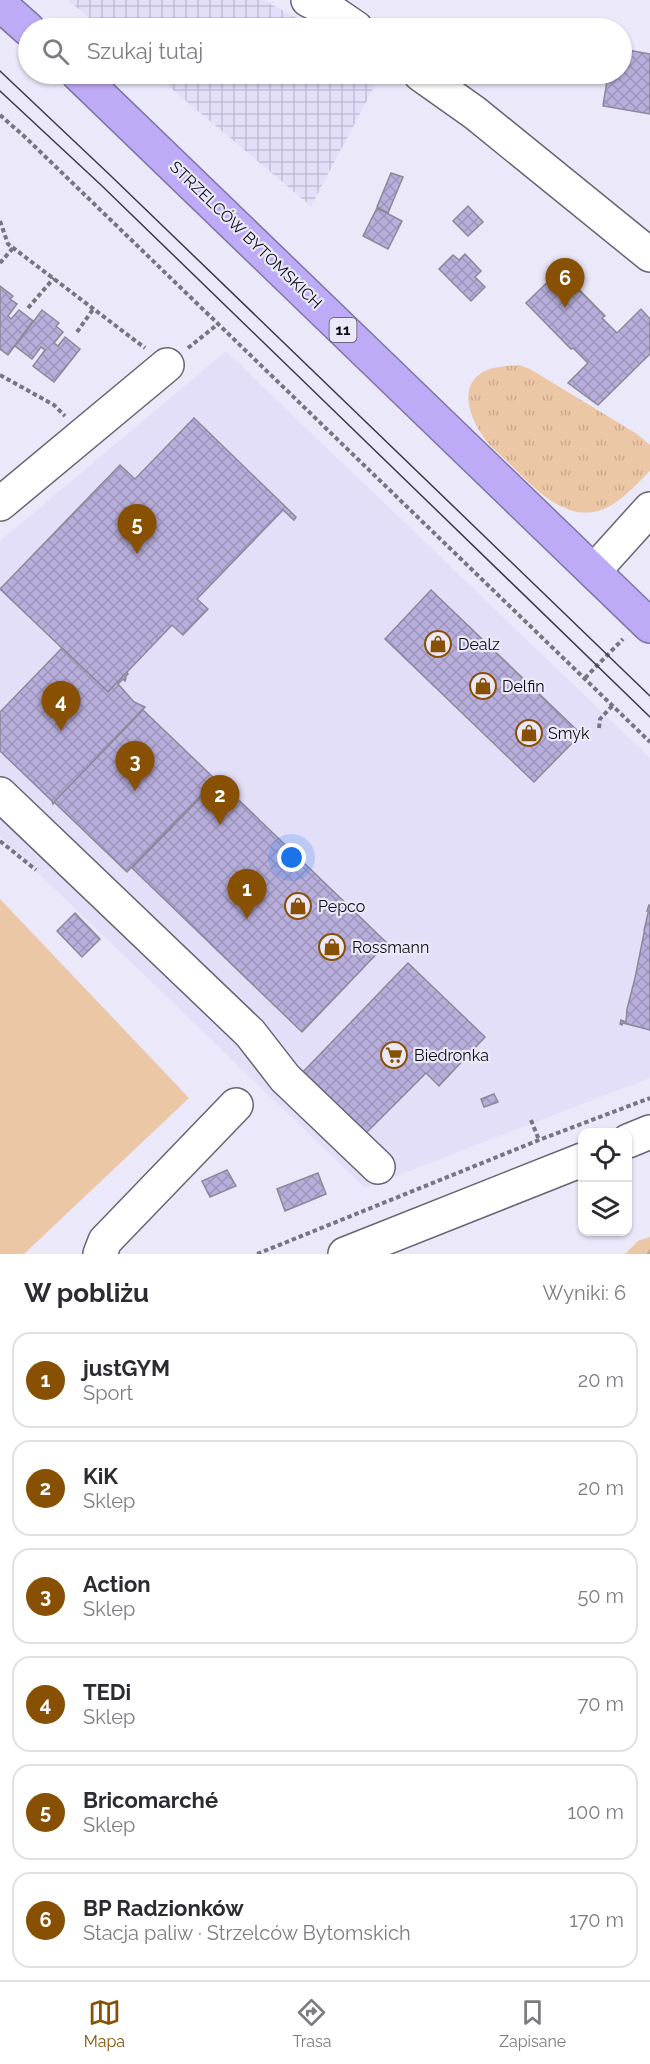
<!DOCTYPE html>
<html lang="pl">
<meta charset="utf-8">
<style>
body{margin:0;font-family:Raleway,sans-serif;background:#f2f2f3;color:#2b2b33}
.controls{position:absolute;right:18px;bottom:18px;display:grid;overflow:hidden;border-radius:12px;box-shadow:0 2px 4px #0004}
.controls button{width:54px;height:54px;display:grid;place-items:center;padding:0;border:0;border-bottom:2px solid #e1e1e2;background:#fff;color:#2b2b33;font:30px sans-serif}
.you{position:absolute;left:292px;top:858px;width:21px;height:21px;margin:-15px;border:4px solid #fff;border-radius:50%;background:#1a73e8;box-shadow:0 0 0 9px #1a73e833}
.badge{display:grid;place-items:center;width:39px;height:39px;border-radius:50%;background:#885003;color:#fff;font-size:20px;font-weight:700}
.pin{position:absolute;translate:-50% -50px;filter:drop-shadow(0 2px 3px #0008)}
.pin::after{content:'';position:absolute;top:32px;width:21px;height:18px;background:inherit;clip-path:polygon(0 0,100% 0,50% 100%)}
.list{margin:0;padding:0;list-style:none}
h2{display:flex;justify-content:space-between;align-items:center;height:78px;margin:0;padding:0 24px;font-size:26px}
h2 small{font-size:20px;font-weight:400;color:#7c7c81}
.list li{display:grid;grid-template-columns:39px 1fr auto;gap:18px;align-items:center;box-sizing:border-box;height:96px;margin:0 12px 12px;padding:0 12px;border:2px solid #e1e1e2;border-radius:18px}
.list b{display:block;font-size:22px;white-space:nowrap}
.list p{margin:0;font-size:20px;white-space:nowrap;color:#7c7c81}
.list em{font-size:20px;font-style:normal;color:#7c7c81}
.icon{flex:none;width:33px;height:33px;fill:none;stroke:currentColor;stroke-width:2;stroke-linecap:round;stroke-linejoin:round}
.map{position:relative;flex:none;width:650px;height:1254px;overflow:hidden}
.search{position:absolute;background:#fff;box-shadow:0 2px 4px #0004;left:18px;right:18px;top:18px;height:66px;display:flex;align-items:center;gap:15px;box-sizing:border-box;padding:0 21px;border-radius:33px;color:#7c7c81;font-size:22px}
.sheet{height:726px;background:#fff}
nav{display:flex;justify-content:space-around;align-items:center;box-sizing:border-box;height:84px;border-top:2px solid #e1e1e2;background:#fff;font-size:16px;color:#7c7c81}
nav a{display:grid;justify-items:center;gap:3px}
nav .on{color:#885003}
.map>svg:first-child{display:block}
</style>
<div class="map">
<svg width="650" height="1254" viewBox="0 0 650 1254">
<defs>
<pattern id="industrial-grid" width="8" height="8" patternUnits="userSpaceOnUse" patternTransform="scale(1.5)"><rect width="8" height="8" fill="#e4dff9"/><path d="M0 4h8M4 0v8" fill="none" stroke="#c2bed5"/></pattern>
<pattern id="grass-tufts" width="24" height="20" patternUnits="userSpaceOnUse" patternTransform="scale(1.5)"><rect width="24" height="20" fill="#ecc7a6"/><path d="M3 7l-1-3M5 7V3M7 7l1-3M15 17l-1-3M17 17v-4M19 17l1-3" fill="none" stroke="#c9aa8e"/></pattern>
<pattern id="forest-firs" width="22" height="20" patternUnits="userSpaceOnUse" patternTransform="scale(1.5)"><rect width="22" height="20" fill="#ecc7a6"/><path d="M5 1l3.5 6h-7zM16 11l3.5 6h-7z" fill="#c9aa8e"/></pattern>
<pattern id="building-cross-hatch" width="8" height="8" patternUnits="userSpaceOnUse" patternTransform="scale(1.5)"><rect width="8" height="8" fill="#b8aedb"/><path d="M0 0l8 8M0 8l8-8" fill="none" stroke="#9d94bb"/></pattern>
</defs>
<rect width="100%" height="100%" fill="#ebe8fa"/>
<!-- built -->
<path fill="#e4dff9" d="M226,351L650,758V1078L365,1188L0,836V541Z"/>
<!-- industrial -->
<g fill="url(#industrial-grid)">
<path d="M68,0H263L316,28H101Z"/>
<path d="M154,74H381L311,206Z"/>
</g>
<!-- grass -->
<path fill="url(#grass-tufts)" d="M519,365L530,369L637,434L650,445V470L648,473C633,488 614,509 593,512C586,513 577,513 570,510C547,502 529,483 512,466C505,459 496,452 489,444C473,425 455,388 483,372C493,366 508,366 519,365Z"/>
<!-- forest -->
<path fill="url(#forest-firs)" d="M650,1237V1254H625L638,1241Z"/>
<!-- garden -->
<path fill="#ecc7a6" d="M0,899L189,1098L24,1254H0Z"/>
<!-- building -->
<g fill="url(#building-cross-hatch)" stroke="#8b8898" stroke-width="1.5">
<path d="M622,49L650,54V114L603,106L608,74H622Z"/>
<path d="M391,173L403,177L388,213L377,207Z"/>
<path d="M468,206L483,222L468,236L453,221Z"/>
<path d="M377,208L402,221L388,249L363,236Z"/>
<path d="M465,254L481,271L475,277L485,287L471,301L439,269L453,255L459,260Z"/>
<path d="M560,270L605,316L602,318L617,333L641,309L650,319V354L598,405L568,383L588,363L573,348L571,349L526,303Z"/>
<path d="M0,286L13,296L10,299L17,304L8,316L11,319L19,310L33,321L8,355L0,349Z"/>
<path d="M42,310L59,323L56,326L63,332L54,343L58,346L65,337L80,349L54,382L33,366L45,350L41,347L32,359L15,346Z"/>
<path d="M194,418L296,517L294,520L283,510L197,599L208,609L183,635L172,625L108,692L0,589L120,465L135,479Z"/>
<path d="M431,590L581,734L534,782L385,639Z"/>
<path d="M62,648L108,692L127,672L128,674L125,677L126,678L125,681L123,679L118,684L134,702L145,707L53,804L52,801L0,751V712Z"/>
<path d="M143,710L216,780L127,872L54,802Z"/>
<path d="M218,780L387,943L302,1032L132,868Z"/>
<path d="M649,905H650V1030L623,1023L622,1025L620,1024L621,1020L626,1022L627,1009L635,978L644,933H645L644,931L648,913H649L650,911H647Z"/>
<path d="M75,913L100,939L82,957L57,931Z"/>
<path d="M408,963L485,1037L439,1086L426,1073L365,1134L302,1073Z"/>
<path d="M494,1094L498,1102L484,1107L481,1099Z"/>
<path d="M227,1170L236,1186L210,1197L202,1181Z"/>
<path d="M318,1173L326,1194L285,1211L277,1189Z"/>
</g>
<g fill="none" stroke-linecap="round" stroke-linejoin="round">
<defs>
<g id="minor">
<path d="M308,0L334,13L356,28"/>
<path d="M420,74L475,113L650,255"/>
<path d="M0,504L167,365"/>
<path d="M594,571L650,509"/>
<path d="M0,794L250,1033L285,1078L378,1167"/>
<path d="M628,1141L650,1132"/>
<path d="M100,1254L105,1241L236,1105"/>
<path d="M345,1254L582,1160"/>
</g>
<g id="highway">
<path d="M0,4L28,29"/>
<path d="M78,74L650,626"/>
</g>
</defs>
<!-- minor casing -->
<use href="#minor" stroke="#676473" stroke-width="36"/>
<!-- highway casing -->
<use href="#highway" stroke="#8074a7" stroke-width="36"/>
<!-- path -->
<g stroke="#777580" stroke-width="4" stroke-dasharray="4.5 3" stroke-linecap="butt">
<path d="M384,21L396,28"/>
<path d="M0,115L25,137L650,742"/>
<path d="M0,221L8,244L145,348"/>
<path d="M0,263L13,248"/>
<path d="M28,308L54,278"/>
<path d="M77,332L94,308"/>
<path d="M188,348L218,324"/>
<path d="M0,375L54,405L65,416"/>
<path d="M585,678L623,639"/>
<path d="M599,728L600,719L613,705"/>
<path d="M0,841L36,870"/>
<path d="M531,1120L539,1140"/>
<path d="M257,1254L539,1140L650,1098"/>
</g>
<!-- minor -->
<use href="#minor" stroke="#fff" stroke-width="33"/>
<!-- highway -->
<use href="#highway" stroke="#bdabf7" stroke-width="33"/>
<!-- tram -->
<g stroke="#3c3b43" stroke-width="1.5">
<path d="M0,71L111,176L650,696"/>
<path d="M0,91L101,185L650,717"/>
</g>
</g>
<!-- icons -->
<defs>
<symbol id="shop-ring" viewBox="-11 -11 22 22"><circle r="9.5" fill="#ebe8fa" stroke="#885003" stroke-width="1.5"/><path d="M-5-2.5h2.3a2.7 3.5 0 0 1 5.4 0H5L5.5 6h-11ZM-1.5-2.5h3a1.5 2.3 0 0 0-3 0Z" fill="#885003"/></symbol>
<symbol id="supermarket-ring" viewBox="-11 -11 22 22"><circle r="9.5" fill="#ebe8fa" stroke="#885003" stroke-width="1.5"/><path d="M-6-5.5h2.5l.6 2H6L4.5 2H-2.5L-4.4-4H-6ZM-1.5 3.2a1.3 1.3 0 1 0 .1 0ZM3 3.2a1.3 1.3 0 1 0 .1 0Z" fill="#885003"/></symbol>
</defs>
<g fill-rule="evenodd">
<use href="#shop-ring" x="423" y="629" width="30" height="30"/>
<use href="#shop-ring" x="468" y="671" width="30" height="30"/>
<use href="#shop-ring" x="514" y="718" width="30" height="30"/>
<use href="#shop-ring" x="283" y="891" width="30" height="30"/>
<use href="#shop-ring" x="317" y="932" width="30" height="30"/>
<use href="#supermarket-ring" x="379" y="1040" width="30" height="30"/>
</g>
<g text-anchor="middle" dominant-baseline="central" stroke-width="4.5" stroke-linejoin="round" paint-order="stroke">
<!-- shield labels -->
<rect fill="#ebe8fa" stroke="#504f58" stroke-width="1.5" x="329.5" y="318" width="27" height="24" rx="4.5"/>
<g font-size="15" font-weight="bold" fill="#0e0d13">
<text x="343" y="330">11</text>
</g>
<!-- street labels -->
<g font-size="16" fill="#0e0d13" stroke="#ebe8fa">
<text transform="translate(246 235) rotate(44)">STRZELCÓW BYTOMSKICH</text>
</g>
<!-- poi labels -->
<g font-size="16" fill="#0e0d13" stroke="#ebe8fa" text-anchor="start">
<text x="458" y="644">Dealz</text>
<text x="502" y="686">Delfin</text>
<text x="548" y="733">Smyk</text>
<text x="318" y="906">Pepco</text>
<text x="352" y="947">Rossmann</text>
<text x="414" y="1055">Biedronka</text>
</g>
</g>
</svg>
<div class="controls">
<button><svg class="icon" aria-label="locate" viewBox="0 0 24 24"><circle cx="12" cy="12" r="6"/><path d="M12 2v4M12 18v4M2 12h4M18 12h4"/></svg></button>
<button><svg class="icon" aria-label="layers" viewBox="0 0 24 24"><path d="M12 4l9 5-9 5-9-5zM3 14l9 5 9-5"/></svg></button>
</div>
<div class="you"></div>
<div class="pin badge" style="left:247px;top:919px">1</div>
<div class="pin badge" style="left:220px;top:825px">2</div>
<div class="pin badge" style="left:135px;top:791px">3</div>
<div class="pin badge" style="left:61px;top:731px">4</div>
<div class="pin badge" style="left:137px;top:554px">5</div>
<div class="pin badge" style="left:565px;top:308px">6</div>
<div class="search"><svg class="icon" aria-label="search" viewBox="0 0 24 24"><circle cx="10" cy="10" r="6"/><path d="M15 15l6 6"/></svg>Szukaj tutaj</div>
</div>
<section class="sheet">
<h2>W pobliżu<small>Wyniki: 6</small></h2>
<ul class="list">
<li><span class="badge">1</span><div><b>justGYM</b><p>Sport</p></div><em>20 m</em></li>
<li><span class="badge">2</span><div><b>KiK</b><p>Sklep</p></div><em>20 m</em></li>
<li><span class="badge">3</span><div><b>Action</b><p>Sklep</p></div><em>50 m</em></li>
<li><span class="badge">4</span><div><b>TEDi</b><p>Sklep</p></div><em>70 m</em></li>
<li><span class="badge">5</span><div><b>Bricomarché</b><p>Sklep</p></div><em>100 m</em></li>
<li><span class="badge">6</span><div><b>BP Radzionków</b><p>Stacja paliw · Strzelców Bytomskich</p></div><em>170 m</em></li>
</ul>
</section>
<nav>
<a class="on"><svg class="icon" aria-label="map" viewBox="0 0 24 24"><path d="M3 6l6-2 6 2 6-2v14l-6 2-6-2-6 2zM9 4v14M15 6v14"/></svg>Mapa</a>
<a><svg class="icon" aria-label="directions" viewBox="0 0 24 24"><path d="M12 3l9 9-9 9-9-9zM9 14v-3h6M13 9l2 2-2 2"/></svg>Trasa</a>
<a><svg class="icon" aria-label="saved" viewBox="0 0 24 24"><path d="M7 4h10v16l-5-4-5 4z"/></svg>Zapisane</a>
</nav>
